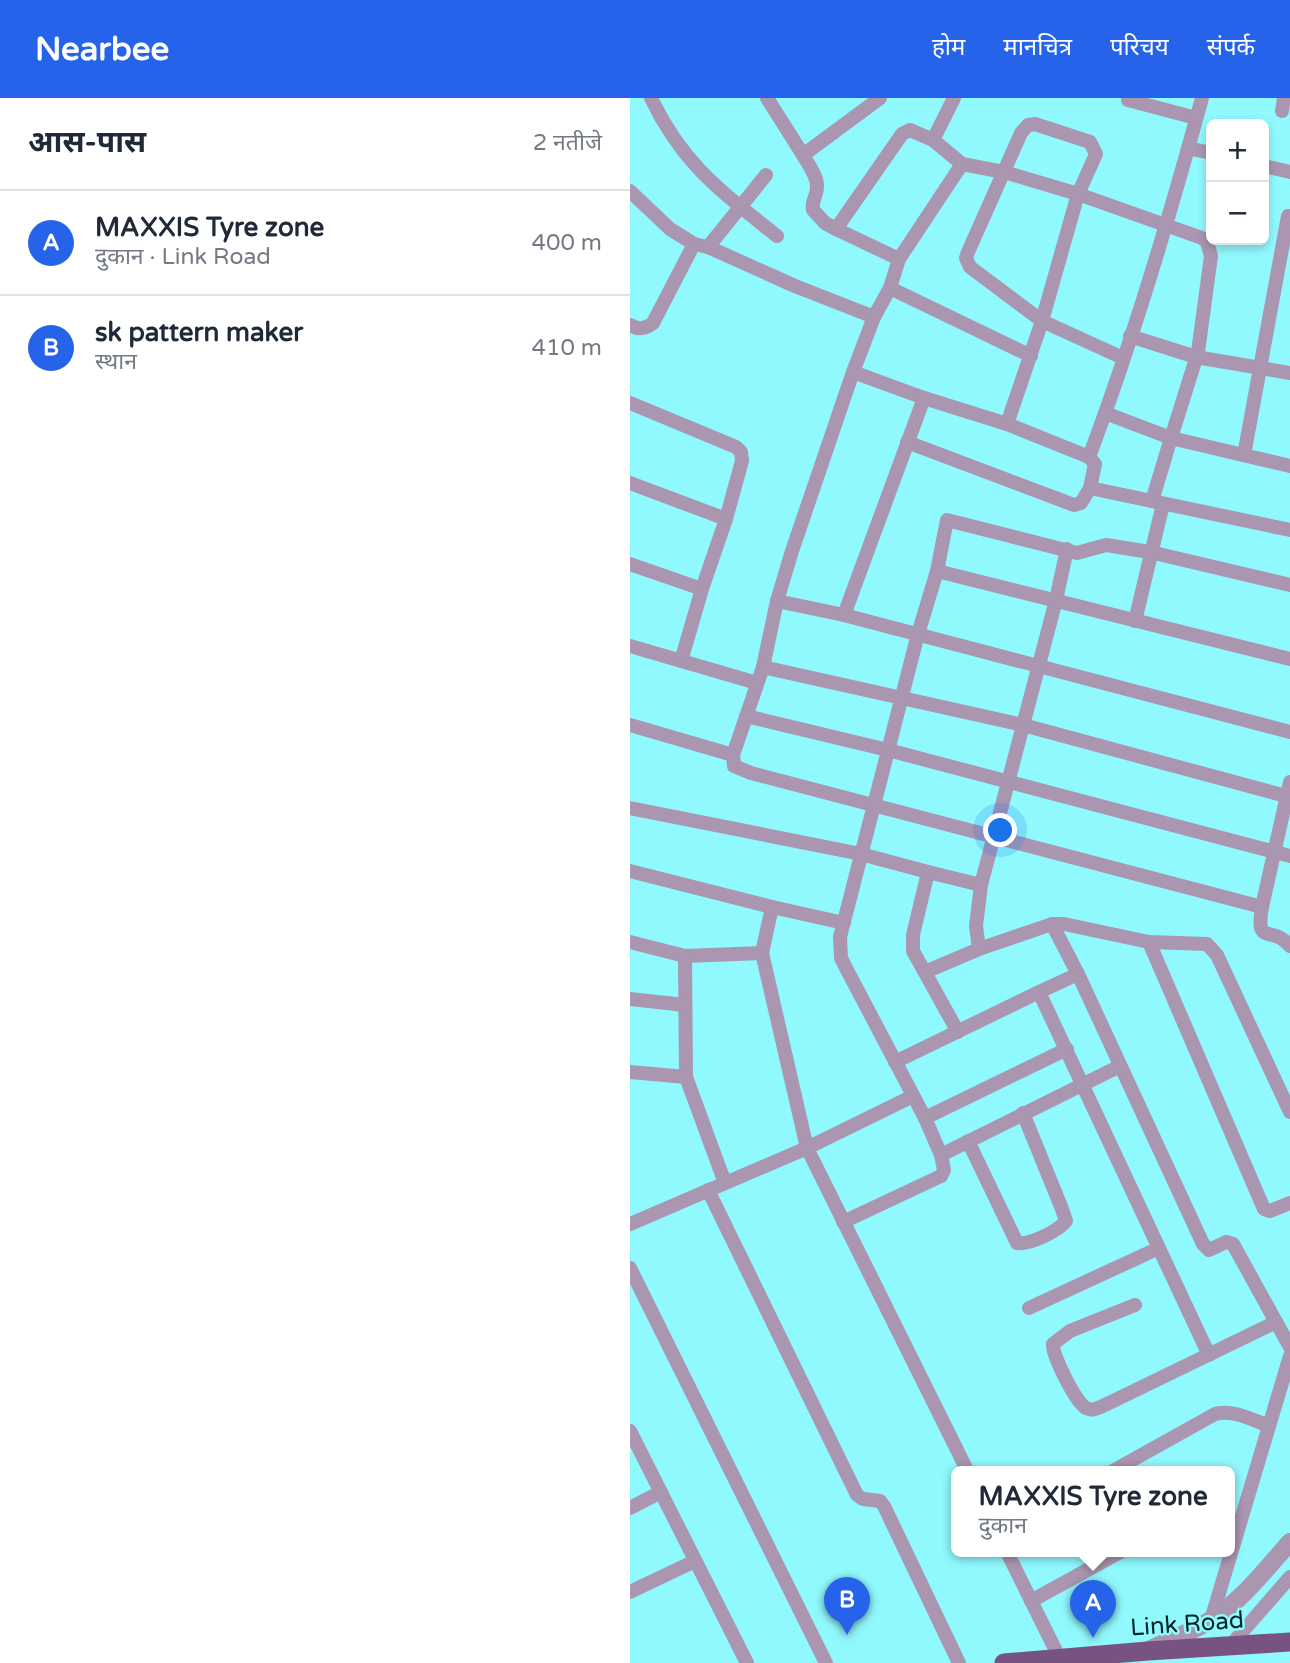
<!DOCTYPE html>
<html lang="hi">
<meta charset="utf-8">
<style>
body{margin:0;font-family:"Varela Round","Noto Sans Devanagari",sans-serif;background:#f6f6f7;color:#1f2937}
.controls{position:absolute;right:21px;top:21px;display:grid;overflow:hidden;border-radius:10px;box-shadow:0 4px 10px #0003}
.controls button{width:63px;height:63px;display:grid;place-items:center;padding:0;border:0;border-bottom:2px solid #e0e1e3;background:#fff;color:#1f2937;font:35px sans-serif}
.you{position:absolute;left:371px;top:733px;width:24px;height:24px;margin:-18px;border:5px solid #fff;border-radius:50%;background:#1a73e8;box-shadow:0 0 0 10px #1a73e833}
.badge{display:grid;place-items:center;width:46px;height:46px;border-radius:50%;background:#2563eb;color:#fff;font-size:23px;font-weight:700}
.pin{position:absolute;translate:-50% -58px;filter:drop-shadow(0 2px 4px #0008)}
.pin::after{content:'';position:absolute;top:37px;width:24px;height:21px;background:inherit;clip-path:polygon(0 0,100% 0,50% 100%)}
.popup{position:absolute;left:321px;top:1368px;width:284px;height:91px;box-sizing:border-box;display:grid;place-content:center;border-radius:10px;background:#fff;filter:drop-shadow(0 2px 5px #0005);font-size:23px;white-space:nowrap;color:#747a83}
.popup b{font-size:26px;color:#1f2937}
.popup::after{content:'';position:absolute;left:50%;top:100%;margin-left:-14px;border:14px solid transparent;border-top-color:#fff}
.list{margin:0;padding:0;list-style:none}
h2{display:flex;justify-content:space-between;align-items:center;height:91px;margin:0;padding:0 28px;font-size:30px}
h2 small{font-size:23px;font-weight:400;color:#747a83}
.list li{display:grid;grid-template-columns:46px 1fr auto;gap:21px;align-items:center;box-sizing:border-box;height:105px;padding:0 28px;border-top:2px solid #e0e1e3}
.list b{display:block;font-size:26px;white-space:nowrap}
.list p{margin:0;font-size:23px;white-space:nowrap;color:#747a83}
.list em{font-size:23px;font-style:normal;color:#747a83}
.map{position:relative;flex:none;width:660px;height:1565px;overflow:hidden}
header{display:flex;align-items:center;gap:42px;box-sizing:border-box;height:98px;padding:0 35px;background:#2563eb;color:#fff}
header strong{font-size:33px}
nav{display:flex;gap:38px;margin-inline-start:auto;font-size:24px}
main{display:flex}
aside{flex:1;background:#fff}
.map>svg:first-child{display:block}
</style>
<header>
<strong>Nearbee</strong>
<nav><a>होम</a><a>मानचित्र</a><a>परिचय</a><a>संपर्क</a></nav>
</header>
<main>
<aside>
<h2>आस-पास<small>2 नतीजे</small></h2>
<ul class="list">
<li><span class="badge">A</span><div><b>MAXXIS Tyre zone</b><p>दुकान · Link Road</p></div><em>400 m</em></li>
<li><span class="badge">B</span><div><b>sk pattern maker</b><p>स्थान</p></div><em>410 m</em></li>
</ul>
</aside>
<div class="map">
<svg width="660" height="1565" viewBox="0 0 660 1565">
<rect width="100%" height="100%" fill="#90f9fe"/>
<g fill="none" stroke-linecap="round" stroke-linejoin="round">
<!-- minor -->
<g stroke="#aa96b0" stroke-width="14">
<path d="M21,0C53,67 91,93 147,138"/>
<path d="M137,0L173,57L250,0"/>
<path d="M324,0L303,42L332,66L374,74L448,96L572,140L577,144L581,158L568,254L541,340L660,368"/>
<path d="M499,0L498,2L566,20"/>
<path d="M652,13L654,0"/>
<path d="M558,50L581,55"/>
<path d="M173,57C178,66 188,79 187,89C187,99 181,102 183,112L195,125L206,131"/>
<path d="M634,68L660,74"/>
<path d="M0,93L40,131L64,146L23,225C16,231 8,232 0,227"/>
<path d="M64,146L78,149L165,188L244,219L223,274L162,453L147,503L133,569L103,657"/>
<path d="M78,149L136,77"/>
<path d="M269,161L206,131L272,36L280,32L303,42"/>
<path d="M260,190L401,258"/>
<path d="M244,219L260,190L269,161L332,66"/>
<path d="M500,238L566,259L660,275"/>
<path d="M223,274L294,300L377,326L459,359C503,242 539,121 572,0"/>
<path d="M0,305L106,349L111,354L112,363L96,421L72,491L0,466"/>
<path d="M475,315L541,340L522,403"/>
<path d="M377,326L412,223L448,96L466,56L460,44L405,26L398,27L391,35L338,154L336,160L340,169L412,223L493,260"/>
<path d="M277,344L444,407L451,405L460,390"/>
<path d="M614,357L658,118"/>
<path d="M459,359L465,366L460,390L660,432"/>
<path d="M0,385L96,421"/>
<path d="M307,473L317,422L447,455L476,447L520,454L660,487"/>
<path d="M147,503L214,517L660,634"/>
<path d="M214,517L294,300"/>
<path d="M505,523L533,406"/>
<path d="M0,548L127,585"/>
<path d="M51,563L72,491"/>
<path d="M133,569L393,627L656,698"/>
<path d="M116,618L258,652L660,758"/>
<path d="M0,627L103,657L104,668L121,675L632,809L660,684"/>
<path d="M0,710L231,756L298,774L283,837V853L328,934"/>
<path d="M0,773L142,809L132,855L177,1050L338,1374"/>
<path d="M298,774L351,787"/>
<path d="M142,809L214,825"/>
<path d="M632,809C625,850 642,826 660,848"/>
<path d="M422,826L448,876L573,1146L579,1152L596,1144L603,1146L646,1224"/>
<path d="M0,844L55,858L132,855"/>
<path d="M519,844L634,1111L640,1113L660,1105"/>
<path d="M349,851L422,826H434L519,844L577,846L587,857L660,1014"/>
<path d="M55,858L56,979L95,1085"/>
<path d="M295,874L349,851L346,828L351,787L426,502L437,451"/>
<path d="M409,894L448,876"/>
<path d="M0,901L55,907"/>
<path d="M265,964L409,894L579,1257"/>
<path d="M0,974L56,979"/>
<path d="M295,1020L437,951"/>
<path d="M338,1043L387,1145C400,1147 428,1133 436,1123L432,1111L393,1015"/>
<path d="M311,1057L295,1020L217,872L211,860L210,839L288,536L307,473L660,561"/>
<path d="M78,1092L227,1397L233,1401L250,1403L254,1408L329,1565"/>
<path d="M213,1124L311,1078L314,1072L311,1057L490,968"/>
<path d="M0,1126L177,1050L283,998"/>
<path d="M0,1170L196,1565"/>
<path d="M505,1207L440,1233L423,1246C422,1257 445,1303 456,1310C463,1314 470,1309 477,1306L646,1224L660,1249"/>
<path d="M399,1210L529,1150"/>
<path d="M0,1333L117,1565"/>
<path d="M481,1374L585,1316C604,1311 622,1322 639,1328"/>
<path d="M0,1410L31,1394"/>
<path d="M377,1454L430,1561"/>
<path d="M0,1494L65,1463"/>
<path d="M401,1503L490,1454"/>
<path d="M581,1522L660,1258"/>
<path d="M600,1548L660,1479"/>
</g>
<!-- tertiary -->
<path stroke="#aa96b0" stroke-width="18" d="M521,1551C540,1542 561,1534 579,1523C612,1503 635,1472 660,1444"/>
<!-- primary -->
<path stroke="#785382" stroke-width="19" d="M374,1565L518,1553L660,1544"/>
</g>
<g text-anchor="middle" dominant-baseline="central" stroke-width="5" stroke-linejoin="round" paint-order="stroke">
<!-- street labels -->
<g font-size="24" fill="#002324" stroke="#90f9fe">
<text transform="translate(557 1526) rotate(-4)">Link Road</text>
</g>
</g>
</svg>
<div class="controls">
<button>+</button>
<button>−</button>
</div>
<div class="you"></div>
<div class="pin badge" style="left:463px;top:1540px">A</div>
<div class="popup"><b>MAXXIS Tyre zone</b>दुकान</div>
<div class="pin badge" style="left:217px;top:1537px">B</div>
</div>
</main>
